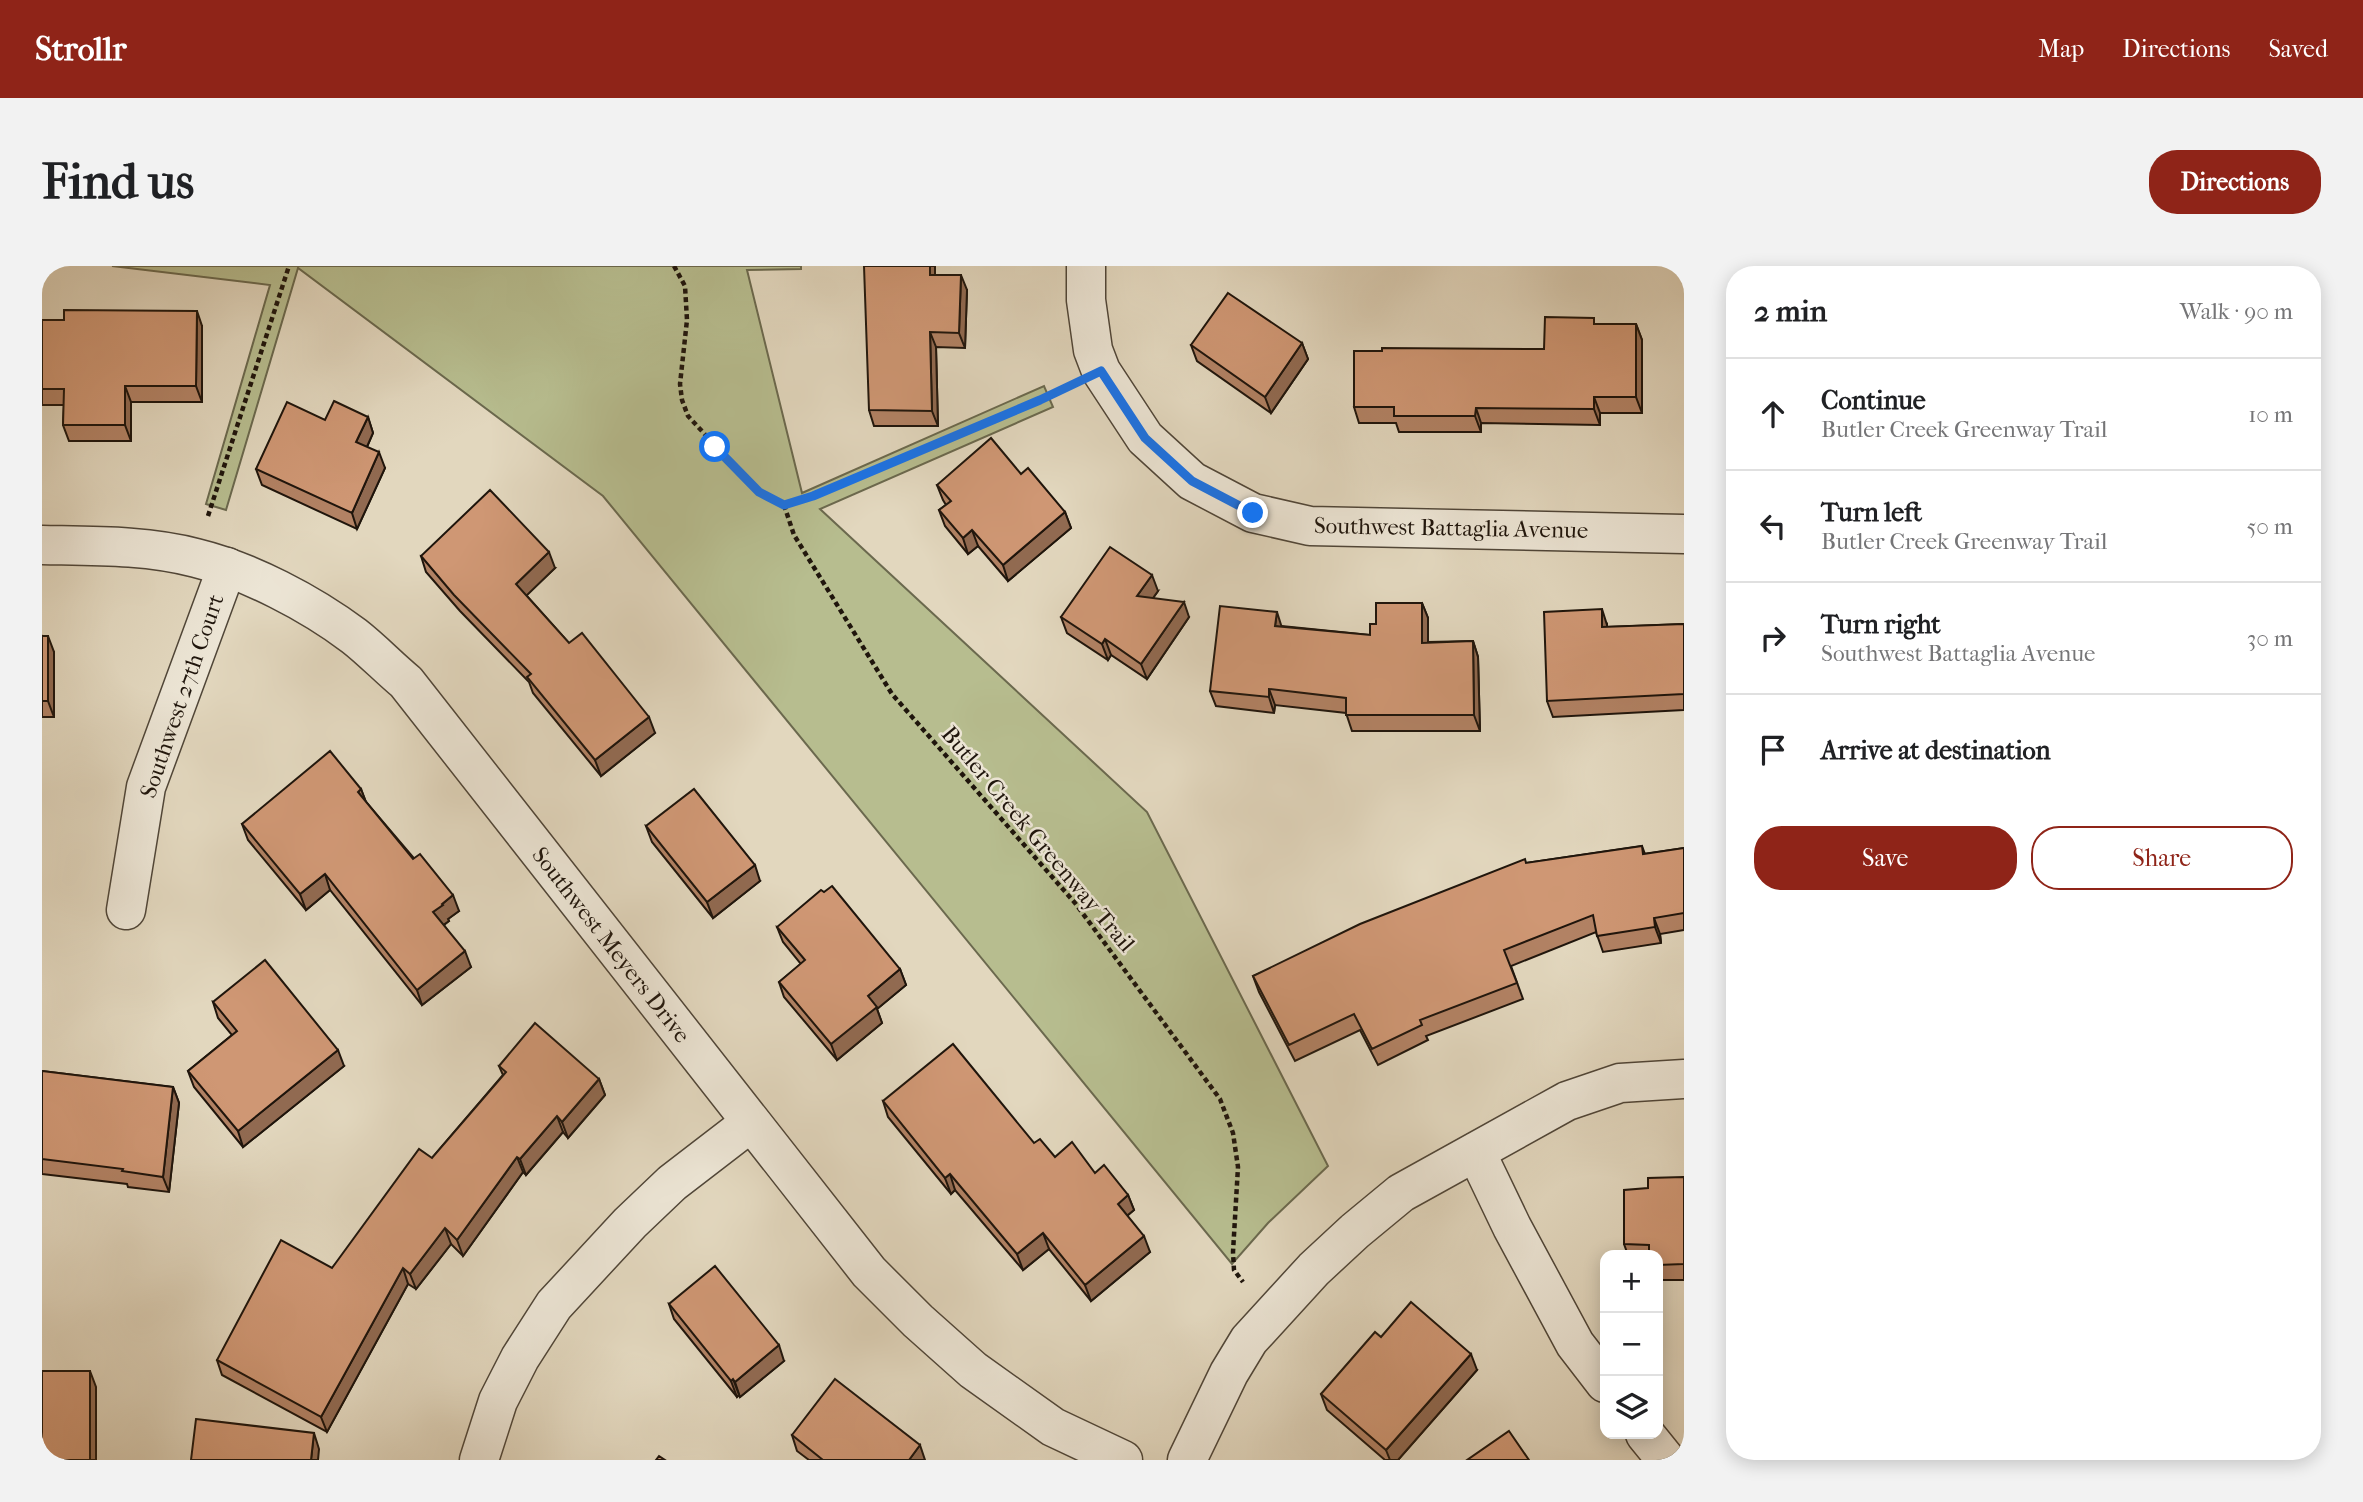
<!DOCTYPE html>
<meta charset="utf-8">
<style>
body{margin:0;font-family:"IM FELL French Canon",serif;background:#f2f2f2;color:#202124}
.controls{position:absolute;right:21px;bottom:21px;display:grid;overflow:hidden;border-radius:14px;box-shadow:0 4px 18px #0003}
.controls button{width:63px;height:63px;display:grid;place-items:center;padding:0;border:0;border-bottom:2px solid #e0e0e0;background:#fff;color:#202124;font:35px sans-serif}
.stop{position:absolute;width:21px;height:21px;margin:-16px;border:5px solid #1a73e8;border-radius:50%;background:#fff}
.stop.end{background:#1a73e8;border-color:#fff;box-shadow:0 2px 7px #0008}
.list{margin:0;padding:0;list-style:none}
h2{display:flex;justify-content:space-between;align-items:center;height:91px;margin:0;padding:0 28px;font-size:30px}
h2 small{font-size:23px;font-weight:400;color:#757577}
.list li{display:grid;grid-template-columns:46px 1fr auto;gap:21px;align-items:center;box-sizing:border-box;height:112px;padding:0 28px;border-top:2px solid #e0e0e0}
.list b{display:block;font-size:26px;white-space:nowrap}
.list p{margin:0;font-size:23px;white-space:nowrap;color:#757577}
.list em{font-size:23px;font-style:normal;color:#757577}
.actions{display:flex;gap:14px;padding:21px 28px}
.actions a{flex:1;padding:16px 0;border:2px solid #8f2418;border-radius:28px;text-align:center;font-size:24px;color:#8f2418}
.actions .main{background:#8f2418;color:#fff}
.icon{flex:none;width:38px;height:38px;fill:none;stroke:currentColor;stroke-width:2;stroke-linecap:round;stroke-linejoin:round}
.map{position:relative;flex:none;width:1642px;height:1194px;overflow:hidden;border-radius:28px}
header{display:flex;align-items:center;gap:42px;box-sizing:border-box;height:98px;padding:0 35px;background:#8f2418;color:#fff}
header strong{font-size:33px}
nav{display:flex;gap:38px;margin-inline-start:auto;font-size:24px}
.intro{display:flex;align-items:center;justify-content:space-between;box-sizing:border-box;height:168px;padding:0 42px}
h1{margin:0;font-size:49px}
.button{padding:18px 32px;border-radius:28px;background:#8f2418;color:#fff;font-size:24px;font-weight:700}
main{display:flex;gap:42px;padding:0 42px}
aside{flex:1;background:#fff;border-radius:28px;box-shadow:0 4px 18px #0003}
.map>svg:first-child{display:block}
</style>
<header>
<strong>Strollr</strong>
<nav><a>Map</a><a>Directions</a><a>Saved</a></nav>
</header>
<div class="intro"><h1>Find us</h1><a class="button">Directions</a></div>
<main>
<div class="map">
<svg width="1642" height="1194" viewBox="0 0 1642 1194">
<rect width="100%" height="100%" fill="#e2d7be"/>
<filter id="stains"><feTurbulence type="fractalNoise" baseFrequency=".00286" numOctaves="4"/><feColorMatrix values="0 0 0 0 .2 0 0 0 0 .09 0 0 0 0 .02 0 0 0 .5 -.17"/></filter>
<radialGradient id="worn" r=".72"><stop offset=".6" stop-color="#630" stop-opacity="0"/><stop offset="1" stop-color="#630" stop-opacity=".3"/></radialGradient>
<!-- green -->
<path fill="#b7bd8f" stroke="#6b694e" stroke-width="2" d="M70,0H759V3L705,4L760,227L1002,120L1011,141L778,243L1105,546L1286,900L1226,957L1190,998L561,230L256,2L184,244L164,238L228,19Z"/>
<g fill="none" stroke-linecap="round" stroke-linejoin="round">
<defs>
<g id="minor">
<path d="M1044,0V34L1051,84L1059,105L1103,172L1150,215L1211,247L1268,260L1642,268"/>
<path d="M0,279C51,280 105,279 154,292C207,305 268,337 312,370C330,384 346,401 364,416L827,1006L876,1055L931,1104L1011,1161L1081,1194"/>
<path d="M84,644L104,521L185,301"/>
<path d="M1434,886L1470,961L1533,1078L1563,1117"/>
<path d="M1603,1168L1624,1194"/>
<path d="M437,1194L456,1135L478,1092L512,1039L588,957L630,917L708,857"/>
<path d="M1145,1194L1187,1107L1207,1074L1272,1003L1313,965L1359,927L1525,835L1578,817L1642,813"/>
</g>
</defs>
<!-- minor casing -->
<use href="#minor" stroke="#504638" stroke-width="41"/>
<!-- path -->
<g stroke="#1f150c" stroke-width="4.5" stroke-dasharray="5 3.5" stroke-linecap="butt">
<path d="M632,0L643,20L645,54L638,118L640,134L646,150L717,227L742,239L771,230L1020,123"/>
<path d="M742,239L752,269L850,428L1033,637L1178,833L1191,867L1196,901L1191,986L1192,1004L1201,1016"/>
<path d="M166,250L247,0"/>
</g>
<!-- minor -->
<use href="#minor" stroke="#ece5d5" stroke-width="38"/>
</g>
<!-- wall -->
<g fill="#b28264" stroke="#1f150c" stroke-width="2">
<path d="M893,0V9L925,24L923,82L894,81L896,160H832L827,144Z"/>
<path d="M0,54L160,60V136H89V175H27L21,159L22,139H0Z"/>
<path d="M1555,58H1594L1600,74V147H1558V159L1439,157V166H1357L1354,157H1317L1312,141L1502,83Z"/>
<path d="M1260,77L1266,93L1229,147L1155,95L1149,79Z"/>
<path d="M326,151L331,167L325,181L343,202L315,263L220,219L214,203L283,154Z"/>
<path d="M979,208L1023,246L1029,262L966,315L936,280L926,288L903,260L897,244L904,239L901,234L895,219Z"/>
<path d="M379,290L513,302L484,329L527,377L613,467L559,510L491,427L487,416L418,345L384,306Z"/>
<path d="M1116,325L1111,332L1147,351L1105,413L1069,389L1066,394L1025,367L1019,351Z"/>
<path d="M1380,337L1386,352V376L1431,375L1436,391L1438,465H1310L1304,447L1233,439L1232,447L1174,440L1168,425L1240,360L1328,369L1334,358Z"/>
<path d="M1642,358V444L1511,451L1505,435L1565,359V361Z"/>
<path d="M0,370L12,386V451H0Z"/>
<path d="M319,523L324,536L417,645L406,653L407,655L402,659L429,701L380,739L288,624L264,644L206,574L200,558Z"/>
<path d="M604,560L718,615L671,652L610,576Z"/>
<path d="M1600,580L1603,588L1642,582V664L1618,668L1619,677L1561,686L1554,666L1469,700L1481,733L1384,770L1386,774L1336,799L1318,764L1253,795L1217,726L1211,710L1484,597Z"/>
<path d="M735,661L858,703L864,719L835,743L840,757L795,794L742,731L737,716L759,698L741,676Z"/>
<path d="M171,736L302,800L201,881L152,821L146,805L190,769L176,752Z"/>
<path d="M457,800L557,813L563,829L526,872L521,866L484,909L481,906L421,990L409,978L374,1023L366,1018L285,1166L180,1109L175,1094L290,1002L390,892L461,809Z"/>
<path d="M0,805L131,821L137,837L127,926L86,921L85,918L0,908Z"/>
<path d="M841,835L992,877L1013,891L1053,907L1086,929L1092,944L1085,950L1108,986L1049,1035L1007,983L981,1004L913,924L909,928L846,851Z"/>
<path d="M1642,911V1014H1616V989H1586L1582,978L1606,922Z"/>
<path d="M627,1038L742,1095L698,1131L697,1129L695,1131L632,1053Z"/>
<path d="M1339,1071L1435,1104L1356,1194H1343L1285,1144L1279,1128Z"/>
<path d="M750,1169L883,1194H767L755,1185Z"/>
</g>
<!-- shaded-wall -->
<g fill="#916a51" stroke="#1f150c" stroke-width="2">
<path d="M888,0H893V25L888,9Z"/>
<path d="M919,9L925,24L923,82L917,67Z"/>
<path d="M155,45L160,60V136L154,120Z"/>
<path d="M1594,58L1600,74V147L1594,131Z"/>
<path d="M888,66L894,81L896,160L890,145Z"/>
<path d="M1260,77L1266,93L1229,147L1223,131Z"/>
<path d="M83,120L89,136V175L83,159Z"/>
<path d="M1552,131L1558,147V159L1552,143Z"/>
<path d="M1434,142L1439,157V166L1433,150Z"/>
<path d="M326,151L331,167L320,192L314,176Z"/>
<path d="M337,186L343,202L315,263L310,247Z"/>
<path d="M1023,246L1029,262L966,315L961,299Z"/>
<path d="M930,264L936,280L926,288L921,272Z"/>
<path d="M507,286L513,302L480,334L474,318Z"/>
<path d="M1110,309L1116,325L1101,346L1095,330Z"/>
<path d="M1142,336L1147,351L1105,413L1099,398Z"/>
<path d="M1380,337L1386,352V392L1380,377Z"/>
<path d="M1560,343L1565,359L1566,377L1560,361Z"/>
<path d="M1235,346L1240,362L1233,360Z"/>
<path d="M6,370L12,386V451L6,435Z"/>
<path d="M1063,373L1069,389L1066,394L1060,378Z"/>
<path d="M1431,375L1436,391L1438,465L1432,449Z"/>
<path d="M1227,423L1233,439L1232,447L1227,431Z"/>
<path d="M607,451L613,467L559,510L553,494Z"/>
<path d="M319,523L325,539L316,526Z"/>
<path d="M713,599L718,615L671,652L665,636Z"/>
<path d="M283,608L288,624L264,644L258,628Z"/>
<path d="M411,629L417,645L406,653L407,655L397,662L391,646Z"/>
<path d="M1612,652L1618,668L1619,677L1613,661Z"/>
<path d="M423,685L429,701L380,739L375,724Z"/>
<path d="M858,703L864,719L835,743L840,757L795,794L789,778L826,730Z"/>
<path d="M296,784L302,800L201,881L196,865Z"/>
<path d="M557,813L563,829L526,872L520,856Z"/>
<path d="M131,821L137,837L127,926L121,911Z"/>
<path d="M515,850L521,866L484,909L478,893Z"/>
<path d="M475,891L481,906L421,990L415,974Z"/>
<path d="M908,908L913,924L909,928L903,912Z"/>
<path d="M1086,929L1092,944L1081,953L1076,938Z"/>
<path d="M403,962L409,978L374,1023L368,1008Z"/>
<path d="M1001,967L1007,983L981,1004L975,988Z"/>
<path d="M1102,970L1108,986L1049,1035L1043,1019Z"/>
<path d="M361,1002L366,1018L285,1166L279,1151Z"/>
<path d="M737,1079L742,1095L698,1131L693,1116Z"/>
<path d="M1429,1088L1435,1104L1356,1194H1348L1344,1184Z"/>
<path d="M48,1105L54,1121V1194H48Z"/>
<path d="M691,1113L697,1129L695,1131L689,1115Z"/>
<path d="M272,1167L277,1183L276,1194H269Z"/>
<path d="M878,1179L883,1194H867Z"/>
</g>
<!-- building -->
<g fill="#cf9774" stroke="#1f150c" stroke-width="2">
<path d="M822,0H888V9H919L917,67L888,66L890,145L827,144Z"/>
<path d="M1186,27L1260,77L1223,131L1149,79Z"/>
<path d="M22,44L155,45L154,120H83V159H21L22,123H0V54H22Z"/>
<path d="M1503,51L1552,52V58H1594V131H1552V143L1434,142L1433,150H1352V141H1312V85H1340V82L1502,83Z"/>
<path d="M292,135L326,151L314,176L337,186L310,247L214,203L245,136L283,154Z"/>
<path d="M949,172L979,208L986,202L1023,246L961,299L930,264L921,272L897,244L909,235L895,219Z"/>
<path d="M448,224L507,286L474,318L527,377L540,367L607,451L553,494L485,411L489,408L412,329L379,290Z"/>
<path d="M1068,281L1110,309L1095,330L1142,336L1099,398L1063,373L1060,378L1019,351Z"/>
<path d="M1334,337H1380V377L1431,375L1432,449H1304V432L1227,423V431L1168,425L1178,340L1235,346L1233,360L1328,369V358H1334Z"/>
<path d="M1560,343V361L1642,358V428L1505,435L1502,346Z"/>
<rect x="0" y="370" width="6" height="65"/>
<path d="M288,485L319,523L316,526L371,593L378,588L411,629L400,638L401,639L391,646L423,685L375,724L283,608L258,628L200,558Z"/>
<path d="M652,523L713,599L665,636L604,560Z"/>
<path d="M1600,580L1601,588L1642,582V647L1612,652L1613,661L1555,670L1551,649L1462,684L1475,717L1378,754L1380,759L1330,783L1312,748L1247,779L1211,710L1318,658L1483,593L1484,597Z"/>
<path d="M790,620L858,703L826,730L835,741L789,778L737,716L763,694L735,661L779,624L782,626Z"/>
<path d="M223,694L296,784L196,865L146,805L195,765L171,736Z"/>
<path d="M493,757L557,813L520,856L515,850L478,893L475,891L415,974L403,962L368,1008L361,1002L279,1151L175,1094L239,974L290,1002L377,883L390,892L464,806L457,800Z"/>
<path d="M911,778L992,877L998,873L1013,891L1030,876L1053,907L1062,899L1086,929L1076,938L1102,970L1043,1019L1001,967L975,988L908,908L903,912L841,835Z"/>
<path d="M0,805L131,821L121,911L80,905L81,903L0,893Z"/>
<path d="M1642,911V998L1616,999V989H1607V979L1582,978V924L1606,922V912Z"/>
<path d="M673,1000L737,1079L693,1116L691,1113L689,1115L627,1038Z"/>
<path d="M1369,1036L1429,1088L1344,1184L1279,1128L1333,1066L1339,1071Z"/>
<rect x="0" y="1105" width="48" height="89"/>
<path d="M793,1113L878,1179L867,1194H781L750,1169Z"/>
<path d="M154,1153L272,1167L269,1194H149Z"/>
<path d="M1467,1165L1487,1194H1425Z"/>
<path d="M617,1190L623,1194H614Z"/>
</g>
<g fill="none" stroke-linecap="round" stroke-linejoin="round">
<!-- route -->
<path stroke="#1a73e8" stroke-width="9" d="M673,181L717,226L742,239L771,230L998,134L1059,105L1103,172L1150,215L1211,247"/>
</g>
<g text-anchor="middle" dominant-baseline="central" stroke-width="5" stroke-linejoin="round" paint-order="stroke">
<!-- street labels -->
<g font-size="23" fill="#1f150c" stroke="#ece5d5">
<text transform="translate(1409 262) rotate(1)">Southwest Battaglia Avenue</text>
<text transform="translate(140 430) rotate(-71)">Southwest 27th Court</text>
<text transform="translate(996 573) rotate(50)">Butler Creek Greenway Trail</text>
<text transform="translate(569 679) rotate(52)">Southwest Meyers Drive</text>
</g>
</g>
<rect width="100%" height="100%" filter="url(#stains)"/>
<rect width="100%" height="100%" fill="url(#worn)"/>
</svg>
<div class="controls">
<button>+</button>
<button>−</button>
<button><svg class="icon" aria-label="layers" viewBox="0 0 24 24"><path d="M12 4l9 5-9 5-9-5zM3 14l9 5 9-5"/></svg></button>
</div>
<div class="stop" style="left:673px;top:181px"></div>
<div class="stop end" style="left:1211px;top:247px"></div>
</div>
<aside>
<h2>2 min<small>Walk · 90 m</small></h2>
<ul class="list">
<li><svg class="icon" aria-label="ahead" viewBox="0 0 24 24"><path d="M12 20V5M6 11l6-6 6 6"/></svg><div><b>Continue</b><p>Butler Creek Greenway Trail</p></div><em>10 m</em></li>
<li><svg class="icon" aria-label="left" viewBox="0 0 24 24"><path d="M17 20v-9H6M10 6l-5 5 5 5"/></svg><div><b>Turn left</b><p>Butler Creek Greenway Trail</p></div><em>50 m</em></li>
<li><svg class="icon" aria-label="right" viewBox="0 0 24 24"><path d="M7 20v-9h11M14 6l5 5-5 5"/></svg><div><b>Turn right</b><p>Southwest Battaglia Avenue</p></div><em>30 m</em></li>
<li><svg class="icon" aria-label="arrive" viewBox="0 0 24 24"><path d="M6 21V4h12l-3 4 3 4H6"/></svg><div><b>Arrive at destination</b></div></li>
</ul>
<div class="actions"><a class="main">Save</a><a>Share</a></div>
</aside>
</main>
